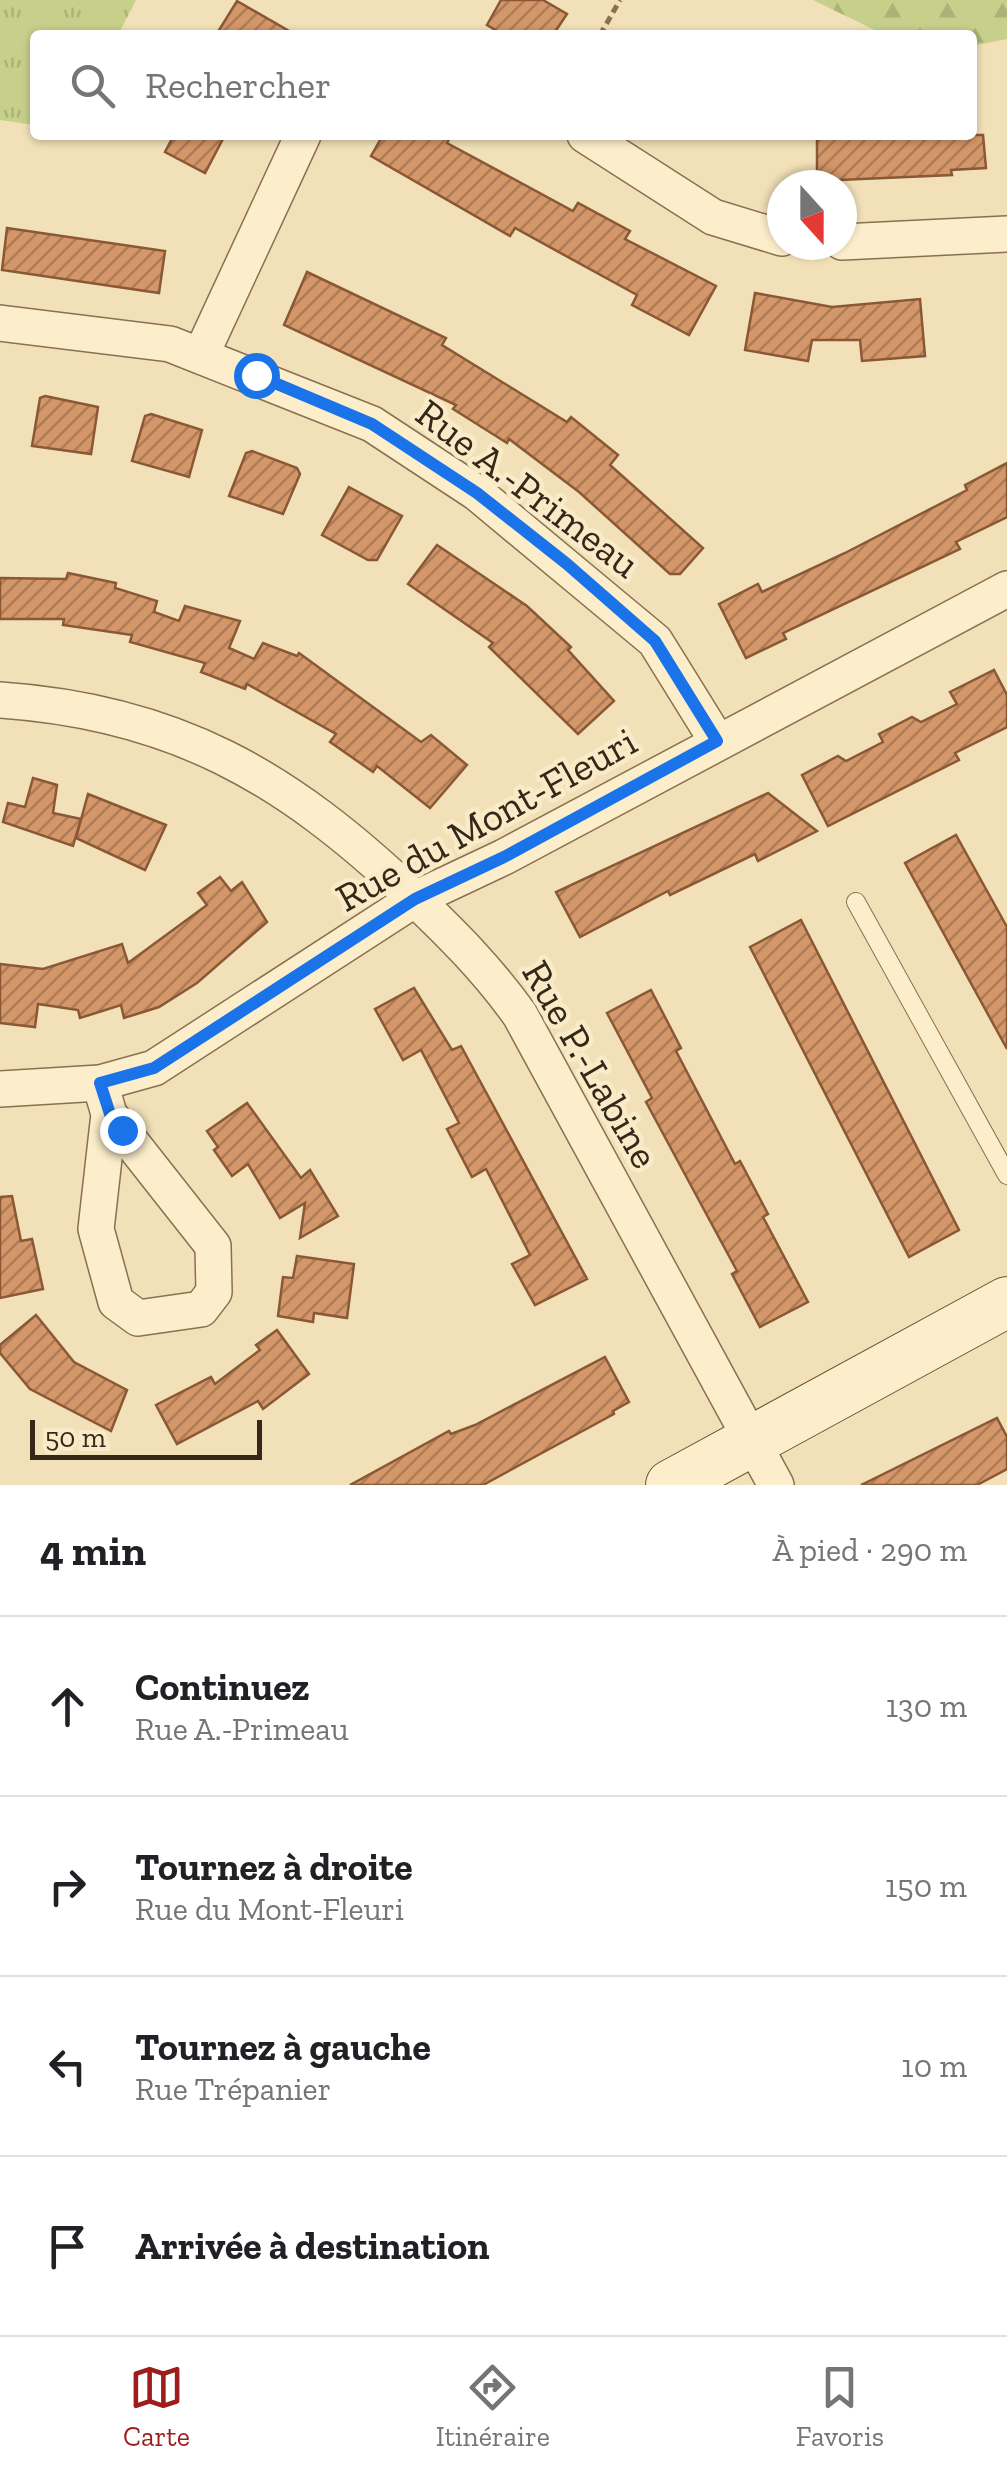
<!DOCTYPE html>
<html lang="fr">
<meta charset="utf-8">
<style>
body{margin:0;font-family:"Zilla Slab",serif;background:#f2f2f2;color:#202124}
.compass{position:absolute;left:767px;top:170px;width:90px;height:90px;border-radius:50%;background:#fff;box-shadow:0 2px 8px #0004;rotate:159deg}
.scale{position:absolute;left:30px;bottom:25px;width:232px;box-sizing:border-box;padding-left:10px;border:5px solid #362719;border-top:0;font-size:28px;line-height:35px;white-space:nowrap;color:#362719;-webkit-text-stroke:8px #f9ebc8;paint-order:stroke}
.stop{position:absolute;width:30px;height:30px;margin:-22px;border:8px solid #1a73e8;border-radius:50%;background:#fff}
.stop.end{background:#1a73e8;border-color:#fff;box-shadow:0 2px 10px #0008}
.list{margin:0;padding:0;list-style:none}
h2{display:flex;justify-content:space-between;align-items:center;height:130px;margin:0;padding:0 40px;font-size:42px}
h2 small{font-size:32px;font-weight:400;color:#757577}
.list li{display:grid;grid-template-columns:65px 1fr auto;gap:30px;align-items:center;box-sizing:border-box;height:180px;padding:0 40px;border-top:2px solid #e0e0e0}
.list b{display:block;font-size:38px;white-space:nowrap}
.list p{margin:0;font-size:32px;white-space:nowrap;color:#757577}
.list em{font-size:32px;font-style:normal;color:#757577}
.icon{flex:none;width:55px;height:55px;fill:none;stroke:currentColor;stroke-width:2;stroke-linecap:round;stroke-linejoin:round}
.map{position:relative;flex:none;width:1007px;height:1485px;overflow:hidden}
.search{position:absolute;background:#fff;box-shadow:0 2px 8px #0004;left:30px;right:30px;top:30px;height:110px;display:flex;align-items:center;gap:25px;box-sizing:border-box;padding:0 35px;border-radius:10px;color:#757577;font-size:38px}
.sheet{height:850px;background:#fff}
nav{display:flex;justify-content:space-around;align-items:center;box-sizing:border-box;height:140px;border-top:2px solid #e0e0e0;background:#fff;font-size:28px;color:#757577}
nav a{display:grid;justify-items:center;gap:5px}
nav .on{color:#9d1d1c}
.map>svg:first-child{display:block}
</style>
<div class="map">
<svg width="1007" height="1485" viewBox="0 0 1007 1485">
<defs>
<pattern id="grass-tufts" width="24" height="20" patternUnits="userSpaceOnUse" patternTransform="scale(2.5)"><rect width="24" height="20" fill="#c7d08b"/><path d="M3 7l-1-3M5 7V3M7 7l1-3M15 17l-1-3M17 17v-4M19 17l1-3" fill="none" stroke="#acb377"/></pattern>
<pattern id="forest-firs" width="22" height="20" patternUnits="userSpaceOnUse" patternTransform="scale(2.5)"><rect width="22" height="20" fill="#c7d08b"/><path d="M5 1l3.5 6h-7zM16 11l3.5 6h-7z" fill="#acb377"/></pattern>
<pattern id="building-hatch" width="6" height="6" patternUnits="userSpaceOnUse" patternTransform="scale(2.5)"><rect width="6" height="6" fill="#d49769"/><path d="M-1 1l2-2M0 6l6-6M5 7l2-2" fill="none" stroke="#ad7b56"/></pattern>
</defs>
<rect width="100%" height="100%" fill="#f2e1b8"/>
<!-- grass -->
<path fill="url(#grass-tufts)" d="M0,0H136L118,35H35V125L0,120Z"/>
<!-- forest -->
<path fill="url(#forest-firs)" d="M813,0H1007V39L972,46V35H885Z"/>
<!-- building -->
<g fill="url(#building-hatch)" stroke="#8a5835" stroke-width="2.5">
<path d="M501,0H543L567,14L553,35H504L487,25Z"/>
<path d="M237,1L296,35H216Z"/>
<path d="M174,135H225L205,173L165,152Z"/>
<path d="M383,135H451L447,143L573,211L578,203L630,231L625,239L716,286L689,335L632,305L637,295L515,228L510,236L371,156Z"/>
<path d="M817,135H983L986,168L951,170L952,175L817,181Z"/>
<path d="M7,228L165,251L159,293L2,270Z"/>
<path d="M307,272L446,338L442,345L567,422L571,417L618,455L610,465L703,548L680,574H670L579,492L509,439L507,443L453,409L456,405L284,325Z"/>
<path d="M755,293L832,307L920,299L925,356L862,361L860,340H812L808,361L745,350Z"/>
<path d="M45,396L98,407L91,454L32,446L40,398Z"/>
<path d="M151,414L202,430L189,477L132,461L145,416Z"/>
<path d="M252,451L297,468L300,474L283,514L229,496L246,453Z"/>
<path d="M1007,463V517L956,542L960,549L783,633L786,639L746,658L719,604L758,584L762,592L845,553L967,490L965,485Z"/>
<path d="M349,487L402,516L377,560H368L322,535Z"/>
<path d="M437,545L527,606L571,647L568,650L614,701L578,734L489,647L493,643L408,584Z"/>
<path d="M68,573L116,583L115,588L157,601L154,612L179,621L185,606L240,621L229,648L254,659L263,643L297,656L299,653L421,742L431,735L467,765L430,808L377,766L373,772L330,742L336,734L247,684L245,689L201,672L205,663L130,642L132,635L63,625L64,619H0V578L66,579Z"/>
<path d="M994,670L1007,695V727L955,753L959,760L828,826L802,775L838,756L846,761L883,742L879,734L912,717L921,722L957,704L950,692Z"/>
<path d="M33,778L57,785L53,813L81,819L73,846L3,822L8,803L25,807Z"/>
<path d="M768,793L817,831L758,861L755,854L670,895L668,891L580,937L556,892Z"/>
<path d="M88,794L166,825L145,870L76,838Z"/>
<path d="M956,835L1007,927V1049L905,863Z"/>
<path d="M220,877L231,891L242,882L267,922L197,983L159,1007L124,1018L121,1005L80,1018L78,1010L38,1004L35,1027L0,1023V964L43,969L122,944L128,963L207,905L198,893Z"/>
<path d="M801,920L959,1230L909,1257L750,947Z"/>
<path d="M414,988L452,1050L461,1046L587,1279L535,1305L512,1264L530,1255L486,1169L472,1177L447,1129L459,1123L421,1050L403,1060L375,1009Z"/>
<path d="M651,990L681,1048L676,1051L735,1164L740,1161L768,1214L763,1217L808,1302L760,1327L732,1274L737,1271L646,1102L652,1098L607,1013Z"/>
<path d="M247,1103L301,1178L310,1170L338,1216L300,1238L305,1203L280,1218L248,1164L232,1176L214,1150L218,1147L207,1131Z"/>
<path d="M12,1196L21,1241L32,1239L43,1289L0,1298V1197Z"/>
<path d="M297,1256L354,1264L347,1318L314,1313L313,1322L278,1316L283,1277L293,1278Z"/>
<path d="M36,1315L74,1362L127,1390L111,1431L30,1389L0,1353V1345Z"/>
<path d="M277,1330L309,1374L263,1409L258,1401L177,1444L156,1405L211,1377L215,1384L260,1350L256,1345Z"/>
<path d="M605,1357L629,1402L613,1411L614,1414L483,1485H350L449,1431L451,1434L475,1425Z"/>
<path d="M997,1418L1007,1437V1469L977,1485H861Z"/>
</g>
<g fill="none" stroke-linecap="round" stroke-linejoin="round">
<defs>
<path id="lane" d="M856,902L1007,1175"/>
<g id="street">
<path d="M585,135L713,217L782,238"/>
<path d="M842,242L1007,234"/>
<path d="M0,323L170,344L372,424L477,493L655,641L717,741"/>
<path d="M201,355L303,135"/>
<path d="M0,700C175,712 287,777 412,896C452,934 488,970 520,1015L776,1485"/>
<path d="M100,1083L109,1114L96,1229L116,1302L138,1318L201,1309L214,1292L213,1246L109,1114"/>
<path d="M0,1089L100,1083L154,1068L415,899L504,857L1007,589"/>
</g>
<path id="secondary" d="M671,1485L1007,1302"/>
</defs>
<!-- lane casing -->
<use href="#lane" stroke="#897052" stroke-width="20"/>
<!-- street casing -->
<use href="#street" stroke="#897052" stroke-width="38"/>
<!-- secondary casing -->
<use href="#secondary" stroke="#6a5135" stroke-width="52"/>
<!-- path -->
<path stroke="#897052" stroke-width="5" stroke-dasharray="8 5" stroke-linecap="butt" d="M600,35L620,0"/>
<!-- lane -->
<use href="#lane" stroke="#fceecb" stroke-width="18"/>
<!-- street -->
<use href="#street" stroke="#fceecb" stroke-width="35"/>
<!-- secondary -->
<use href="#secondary" stroke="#fceecb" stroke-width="50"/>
</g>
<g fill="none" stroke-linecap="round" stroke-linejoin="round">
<!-- route -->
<path stroke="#1a73e8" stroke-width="12" d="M122,1130L110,1114L100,1083L154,1068L415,899L504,857L717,741L655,641L567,564L477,493L372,424L256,375"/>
</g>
<g text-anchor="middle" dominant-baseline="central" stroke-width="9" stroke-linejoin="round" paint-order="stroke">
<!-- street labels -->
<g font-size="40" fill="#362719" stroke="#f9ebc8">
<text transform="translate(528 488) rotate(37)">Rue A.-Primeau</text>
<text transform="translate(486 819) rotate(-29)">Rue du Mont-Fleuri</text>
<text transform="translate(591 1064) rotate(60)">Rue P.-Labine</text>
</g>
</g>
</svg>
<svg class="compass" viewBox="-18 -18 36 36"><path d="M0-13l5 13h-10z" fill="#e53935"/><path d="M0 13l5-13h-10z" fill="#757577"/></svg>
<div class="scale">50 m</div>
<div class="stop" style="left:256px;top:375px"></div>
<div class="stop end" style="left:122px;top:1130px"></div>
<div class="search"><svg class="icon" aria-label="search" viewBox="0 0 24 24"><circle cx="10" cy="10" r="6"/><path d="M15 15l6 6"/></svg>Rechercher</div>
</div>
<section class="sheet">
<h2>4 min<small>À pied · 290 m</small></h2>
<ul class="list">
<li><svg class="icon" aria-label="ahead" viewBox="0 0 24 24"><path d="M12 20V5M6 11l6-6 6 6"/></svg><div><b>Continuez</b><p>Rue A.-Primeau</p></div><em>130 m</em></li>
<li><svg class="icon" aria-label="right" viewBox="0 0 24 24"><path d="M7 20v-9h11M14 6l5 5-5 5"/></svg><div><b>Tournez à droite</b><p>Rue du Mont-Fleuri</p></div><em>150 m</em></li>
<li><svg class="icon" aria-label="left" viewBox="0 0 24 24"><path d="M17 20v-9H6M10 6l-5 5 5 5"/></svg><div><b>Tournez à gauche</b><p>Rue Trépanier</p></div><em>10 m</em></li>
<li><svg class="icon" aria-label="arrive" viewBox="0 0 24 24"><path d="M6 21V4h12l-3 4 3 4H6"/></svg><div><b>Arrivée à destination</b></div></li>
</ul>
</section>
<nav>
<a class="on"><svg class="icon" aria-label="map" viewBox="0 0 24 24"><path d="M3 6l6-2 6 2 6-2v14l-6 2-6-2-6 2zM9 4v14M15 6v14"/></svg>Carte</a>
<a><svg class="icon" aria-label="directions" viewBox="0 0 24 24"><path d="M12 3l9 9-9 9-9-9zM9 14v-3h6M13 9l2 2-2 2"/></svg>Itinéraire</a>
<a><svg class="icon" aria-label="saved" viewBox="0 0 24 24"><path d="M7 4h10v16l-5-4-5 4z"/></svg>Favoris</a>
</nav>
